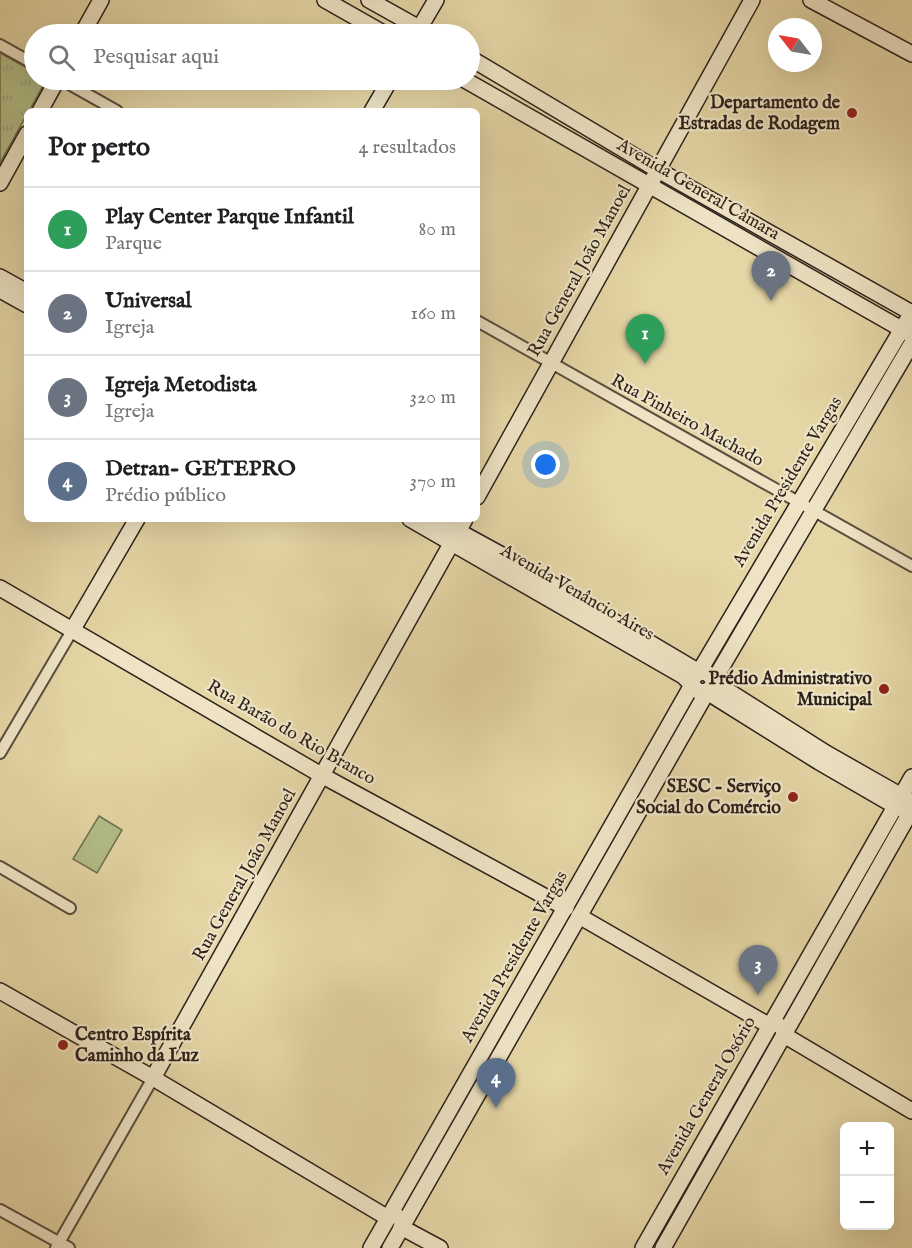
<!DOCTYPE html>
<html lang="pt">
<meta charset="utf-8">
<style>
body{margin:0;font-family:"IM FELL English",serif;background:#f6f6f6;color:#202124}
.controls{position:absolute;right:18px;bottom:18px;display:grid;overflow:hidden;border-radius:9px;box-shadow:0 6px 24px #0002}
.controls button{width:54px;height:54px;display:grid;place-items:center;padding:0;border:0;border-bottom:2px solid #e0e0e0;background:#fff;color:#202124;font:30px sans-serif}
.compass{position:absolute;left:768px;top:18px;width:54px;height:54px;border-radius:50%;background:#fff;box-shadow:0 6px 24px #0002;rotate:301deg}
.you{position:absolute;left:546px;top:465px;width:21px;height:21px;margin:-15px;border:4px solid #fff;border-radius:50%;background:#1a73e8;box-shadow:0 0 0 9px #1a73e833}
.badge{display:grid;place-items:center;width:39px;height:39px;border-radius:50%;background:#ea580c;color:#fff;font-size:20px;font-weight:700}
.pin{position:absolute;translate:-50% -50px;filter:drop-shadow(0 2px 3px #0008)}
.pin::after{content:'';position:absolute;top:32px;width:21px;height:18px;background:inherit;clip-path:polygon(0 0,100% 0,50% 100%)}
.list{margin:0;padding:0;list-style:none}
h2{display:flex;justify-content:space-between;align-items:center;height:78px;margin:0;padding:0 24px;font-size:26px}
h2 small{font-size:20px;font-weight:400;color:#757577}
.list li{display:grid;grid-template-columns:39px 1fr auto;gap:18px;align-items:center;box-sizing:border-box;height:84px;padding:0 24px;border-top:2px solid #e0e0e0}
.list b{display:block;font-size:22px;white-space:nowrap}
.list p{margin:0;font-size:20px;white-space:nowrap;color:#757577}
.list em{font-size:20px;font-style:normal;color:#757577}
.icon{flex:none;width:33px;height:33px;fill:none;stroke:currentColor;stroke-width:2;stroke-linecap:round;stroke-linejoin:round}
.map{position:relative;flex:none;width:912px;height:1248px;overflow:hidden}
.search{position:absolute;background:#fff;box-shadow:0 6px 24px #0002;left:24px;top:24px;width:456px;height:66px;display:flex;align-items:center;gap:15px;box-sizing:border-box;padding:0 21px;border-radius:33px;color:#757577;font-size:22px}
.panel{position:absolute;background:#fff;box-shadow:0 6px 24px #0002;left:24px;top:108px;width:456px;height:414px;border-radius:9px}
.map>svg:first-child{display:block}
</style>
<div class="map">
<svg width="912" height="1248" viewBox="0 0 912 1248">
<defs>
<pattern id="grass-tufts" width="24" height="20" patternUnits="userSpaceOnUse" patternTransform="scale(1.5)"><rect width="24" height="20" fill="#b3be88"/><path d="M3 7l-1-3M5 7V3M7 7l1-3M15 17l-1-3M17 17v-4M19 17l1-3" fill="none" stroke="#9aa375"/></pattern>
</defs>
<rect width="100%" height="100%" fill="#e5d6a6"/>
<filter id="stains"><feTurbulence type="fractalNoise" baseFrequency=".00333" numOctaves="4"/><feColorMatrix values="0 0 0 0 .2 0 0 0 0 .09 0 0 0 0 .02 0 0 0 .5 -.17"/></filter>
<radialGradient id="worn" r=".72"><stop offset=".6" stop-color="#630" stop-opacity="0"/><stop offset="1" stop-color="#630" stop-opacity=".3"/></radialGradient>
<!-- grass -->
<path fill="url(#grass-tufts)" stroke="#707052" stroke-width="1.5" d="M0,53L34,72V80H46L29,111H27V114L0,163Z"/>
<!-- pitch -->
<path fill="#b3be88" stroke="#707052" stroke-width="1.5" d="M99,816L122,830L97,873L73,859Z"/>
<g fill="none" stroke-linecap="round" stroke-linejoin="round">
<defs>
<g id="street">
<path d="M0,45L34,64"/>
<path d="M62,80L117,111"/>
<path d="M477,321L912,566"/>
<path d="M0,753L73,629"/>
<path d="M0,867L70,908"/>
<path d="M0,1210L69,1248"/>
<path d="M56,1248L153,1078"/>
</g>
<g id="secondary">
<path d="M325,0L385,34"/>
<path d="M369,0L430,34"/>
<path d="M811,0L912,54"/>
<path d="M82,34L101,0"/>
<path d="M416,34L436,0"/>
<path d="M470,58L658,170L912,313"/>
<path d="M465,80L910,334"/>
<path d="M40,111L57,80"/>
<path d="M372,111L390,80"/>
<path d="M0,183L27,134"/>
<path d="M0,277L27,292"/>
<path d="M0,290L27,305"/>
<path d="M477,497L752,0"/>
<path d="M410,519L683,676L698,691L707,692L819,762L895,806L912,813"/>
<path d="M436,519L500,554L699,672L707,673L722,687L826,753L912,802"/>
<path d="M0,588L323,776L566,908"/>
<path d="M73,629L137,519"/>
<path d="M579,916L770,1026L775,1023L783,1028L784,1035L912,1111"/>
<path d="M0,991L153,1078L388,1218L393,1215L397,1216"/>
<path d="M153,1078L465,519"/>
<path d="M401,1227L440,1248"/>
<path d="M371,1248L692,685V679L699,672L912,312"/>
<path d="M390,1248L707,692L713,685L714,680L912,343"/>
<path d="M643,1248L912,777"/>
<path d="M663,1248L912,809"/>
</g>
</defs>
<!-- street casing -->
<use href="#street" stroke="#5a4e3e" stroke-width="14"/>
<!-- secondary casing -->
<use href="#secondary" stroke="#2c211b" stroke-width="18"/>
<!-- street -->
<use href="#street" stroke="#eee4c5" stroke-width="10"/>
<!-- secondary -->
<use href="#secondary" stroke="#eee4c5" stroke-width="15"/>
</g>
<!-- markers -->
<g fill="#8f2418" stroke="#eee4c5" stroke-width="2">
<circle cx="852" cy="113" r="6"/>
<circle cx="884" cy="689" r="6"/>
<circle cx="793" cy="797" r="6"/>
<circle cx="63" cy="1045" r="6"/>
</g>
<g text-anchor="middle" dominant-baseline="central" stroke-width="4.5" stroke-linejoin="round" paint-order="stroke">
<!-- poi labels -->
<g font-size="18" font-weight="bold" fill="#2c211b" stroke="#eee4c5" text-anchor="end">
<text x="840" y="103">Departamento de<tspan x="840" dy="21">Estradas de Rodagem</tspan></text>
<text x="872" y="679">Prédio Administrativo<tspan x="872" dy="21">Municipal</tspan></text>
<text x="781" y="787">SESC - Serviço<tspan x="781" dy="21">Social do Comércio</tspan></text>
<text x="75" y="1035" text-anchor="start">Centro Espírita<tspan x="75" dy="21">Caminho da Luz</tspan></text>
</g>
<!-- street labels -->
<g font-size="18" fill="#2c211b" stroke="#eee4c5">
<text transform="translate(698 190) rotate(30)">Avenida General Câmara</text>
<text transform="translate(580 271) rotate(-61)">Rua General João Manoel</text>
<text transform="translate(687 421) rotate(29)">Rua Pinheiro Machado</text>
<text transform="translate(788 482) rotate(-59)">Avenida Presidente Vargas</text>
<text transform="translate(577 593) rotate(30)">Avenida Venâncio Aires</text>
<text transform="translate(291 733) rotate(30)">Rua Barão do Rio Branco</text>
<text transform="translate(245 875) rotate(-61)">Rua General João Manoel</text>
<text transform="translate(515 957) rotate(-60)">Avenida Presidente Vargas</text>
<text transform="translate(707 1096) rotate(-60)">Avenida General Osório</text>
</g>
</g>
<rect width="100%" height="100%" filter="url(#stains)"/>
<rect width="100%" height="100%" fill="url(#worn)"/>
</svg>
<div class="controls">
<button>+</button>
<button>−</button>
</div>
<svg class="compass" viewBox="-18 -18 36 36"><path d="M0-13l5 13h-10z" fill="#e53935"/><path d="M0 13l5-13h-10z" fill="#757577"/></svg>
<div class="you"></div>
<div class="pin badge" style="left:645px;top:364px;background:#2e9e5b">1</div>
<div class="pin badge" style="left:771px;top:301px;background:#6b7280">2</div>
<div class="pin badge" style="left:758px;top:995px;background:#6b7280">3</div>
<div class="pin badge" style="left:496px;top:1108px;background:#5c6f8a">4</div>
<div class="search"><svg class="icon" aria-label="search" viewBox="0 0 24 24"><circle cx="10" cy="10" r="6"/><path d="M15 15l6 6"/></svg>Pesquisar aqui</div>
<section class="panel">
<h2>Por perto<small>4 resultados</small></h2>
<ul class="list">
<li><span class="badge" style="background:#2e9e5b">1</span><div><b>Play Center Parque Infantil</b><p>Parque</p></div><em>80 m</em></li>
<li><span class="badge" style="background:#6b7280">2</span><div><b>Universal</b><p>Igreja</p></div><em>160 m</em></li>
<li><span class="badge" style="background:#6b7280">3</span><div><b>Igreja Metodista</b><p>Igreja</p></div><em>320 m</em></li>
<li><span class="badge" style="background:#5c6f8a">4</span><div><b>Detran- GETEPRO</b><p>Prédio público</p></div><em>370 m</em></li>
</ul>
</section>
</div>
